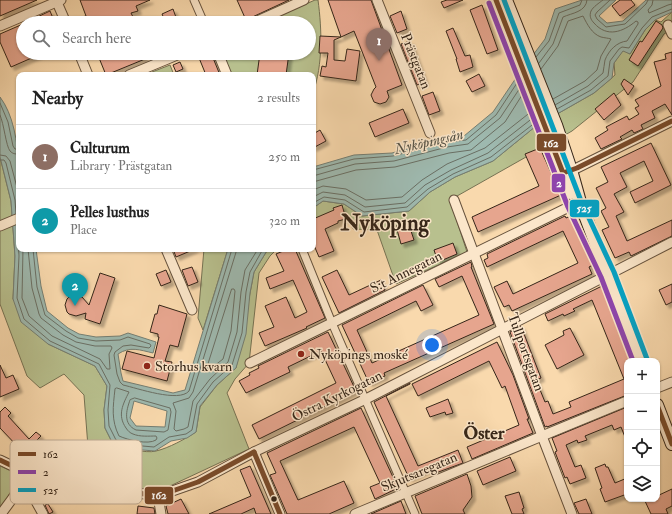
<!DOCTYPE html>
<meta charset="utf-8">
<style>
body{margin:0;font-family:"IM FELL Double Pica",serif;background:#f6f6f6;color:#222}
.controls{position:absolute;right:12px;bottom:12px;display:grid;overflow:hidden;border-radius:8px;box-shadow:0 1px 3px #0004}
.controls button{width:36px;height:36px;display:grid;place-items:center;padding:0;border:0;border-bottom:1px solid #e0e0e0;background:#fff;color:#222;font:20px sans-serif}
.you{position:absolute;left:432px;top:345px;width:14px;height:14px;margin:-10px;border:3px solid #fff;border-radius:50%;background:#1a73e8;box-shadow:0 0 0 6px #1a73e833}
.badge{display:grid;place-items:center;width:26px;height:26px;border-radius:50%;background:#8f2418;color:#fff;font-size:13px;font-weight:700}
.pin{position:absolute;translate:-50% -33px;filter:drop-shadow(0 1px 2px #0008)}
.pin::after{content:'';position:absolute;top:21px;width:14px;height:12px;background:inherit;clip-path:polygon(0 0,100% 0,50% 100%)}
.list{margin:0;padding:0;list-style:none}
h2{display:flex;justify-content:space-between;align-items:center;height:52px;margin:0;padding:0 16px;font-size:17px}
h2 small{font-size:13px;font-weight:400;color:#767676}
.list li{display:grid;grid-template-columns:26px 1fr auto;gap:12px;align-items:center;box-sizing:border-box;height:64px;padding:0 16px;border-top:1px solid #e0e0e0}
.list b{display:block;font-size:15px;white-space:nowrap}
.list p{margin:0;font-size:13px;white-space:nowrap;color:#767676}
.list em{font-size:13px;font-style:normal;color:#767676}
.icon{flex:none;width:22px;height:22px;fill:none;stroke:currentColor;stroke-width:2;stroke-linecap:round;stroke-linejoin:round}
.map{position:relative;flex:none;width:672px;height:514px;overflow:hidden}
.search{position:absolute;background:#fff;box-shadow:0 1px 3px #0004;left:16px;top:16px;width:300px;height:44px;display:flex;align-items:center;gap:10px;box-sizing:border-box;padding:0 14px;border-radius:22px;color:#767676;font-size:15px}
.panel{position:absolute;background:#fff;box-shadow:0 1px 3px #0004;left:16px;top:72px;width:300px;height:180px;border-radius:8px}
.map>svg:first-child{display:block}
</style>
<div class="map">
<svg width="672" height="514" viewBox="0 0 672 514">
<defs>
<filter id="shadow"><feDropShadow dx="3.5" dy="3.5" stdDeviation="1" flood-color="#0004"/></filter>
</defs>
<rect width="100%" height="100%" fill="#f9d9ad"/>
<filter id="stains"><feTurbulence type="fractalNoise" baseFrequency=".005" numOctaves="4"/><feColorMatrix values="0 0 0 0 .2 0 0 0 0 .09 0 0 0 0 .02 0 0 0 .5 -.17"/></filter>
<radialGradient id="worn" r=".72"><stop offset=".6" stop-color="#630" stop-opacity="0"/><stop offset="1" stop-color="#630" stop-opacity=".3"/></radialGradient>
<!-- green -->
<g fill="#b8c08e" stroke="#767253">
<path d="M315,0H318C322,30 323,64 313,93V75H232L222,53H309V23H263Z"/>
<path d="M672,12V29L664,34L633,82L572,131L450,200L467,252L396,284L377,230L353,229L343,211L313,226V208L323,201L344,204L362,216L409,211L430,192L455,177L493,161L536,126L594,93L615,75L614,63L623,50L630,54L645,30L655,20L661,22Z"/>
<path d="M170,65L174,75H154L152,72Z"/>
<path d="M0,157L11,201L15,256L13,299L48,344L95,366L107,386L104,410L105,428L113,444C124,447 145,454 156,451C169,448 185,439 196,432L200,407L217,385L236,368L254,272L268,249H277L270,256L259,273L249,363L235,379L227,393L249,449L155,493L67,472L88,447L84,395L64,374L40,388L27,376L0,304Z"/>
<path d="M204,249H228L203,330L198,318Z"/>
<path d="M0,466L20,475L0,511Z"/>
</g>
<!-- water -->
<g fill="#9eb9af" stroke="#747e73" fill-rule="evenodd">
<path d="M582,0H616L599,16L607,23L623,21L646,0H672V12L655,20L645,30L630,54L623,51L614,63L612,78L594,93L536,126L493,161L455,177L430,192L409,211L362,216L344,204L323,201L313,208V167L354,155L392,153L446,138L464,136L493,112L518,75L545,39L555,9Z"/>
<path d="M0,97C26,131 19,206 19,249H36L41,286L47,311L68,328L79,334L96,337L120,336L128,333L156,342L153,353C140,350 130,346 118,354L121,373L123,381L173,393L185,390L228,249H268L254,272L250,293L246,334L236,368L217,385L200,406L196,432L187,438L171,441L155,451L130,449L113,444L105,428L104,410L107,386L95,366L48,344L21,322L13,299L15,256L11,201L0,157ZM134,401L167,411L165,427L136,426L130,418Z"/>
</g>
<g fill="none" stroke-linecap="round" stroke-linejoin="round">
<!-- shore -->
<g stroke="#6a6f64" stroke-width="1">
<path d="M610,0L597,12L595,15L597,19L606,27L625,24L646,4L648,0"/>
<path d="M653,0L652,5L648,10L649,13L668,5L672,4"/>
<path d="M536,57L549,41L559,13L580,5L582,0"/>
<path d="M539,63L553,44L563,17C572,13 586,12 587,0"/>
<path d="M541,69L558,46L568,21L583,16C587,24 592,34 601,37C605,38 608,38 611,39L601,56L597,70L585,81L553,99"/>
<path d="M0,103L8,122L13,146L15,149H19"/>
<path d="M555,105L588,86L603,73C604,69 604,64 605,60C609,50 617,42 627,41L638,24V22L636,21C623,32 607,38 594,23C591,20 589,16 591,11C593,7 599,3 603,0"/>
<path d="M557,109L591,90L608,76L610,61L619,49L622,47L629,48L642,28L652,17L672,9"/>
<path d="M0,115C4,124 6,146 10,151C13,154 15,154 19,154"/>
<path d="M0,155L6,156L10,161L19,195"/>
<path d="M0,160H4L6,163L15,200L16,213"/>
<path d="M313,170L354,159L393,156L447,142L466,140L496,115L519,80"/>
<path d="M313,176L355,164L394,161L447,147L468,144L500,118L522,85"/>
<path d="M313,182L356,170L395,167L449,153L471,150L505,122L524,92"/>
<path d="M313,190L323,186L346,189L366,200L402,197L422,180L447,164L485,148L532,111"/>
<path d="M313,197L323,192L345,195L365,207L405,203L425,185L451,170L488,153L534,117"/>
<path d="M313,203L324,197L345,200L364,212L407,207L428,189L453,174L491,157L536,122"/>
<path d="M17,225L19,256L17,298L24,319L50,341L99,364L110,385L108,410L109,426L116,440L131,445L154,447L169,437L186,434L192,430L197,404L213,382L232,365L242,333L246,292L250,272L263,249"/>
<path d="M23,249L22,298L29,316L52,336L100,359L107,369H110L109,354L112,348L111,346H95L76,342L63,335L41,318L39,314L32,288L28,249"/>
<path d="M33,249L37,287L45,315L66,331L78,338L96,341L120,340L128,337L150,344L151,346L149,348L131,345L123,346L115,352L114,355L117,374L120,382L123,385C137,388 179,403 189,391L232,249"/>
<path d="M237,249L193,392L189,398L173,403L176,411L174,429L176,431L184,429L188,427L193,401L210,379L228,362L237,332L241,292L245,270L258,249"/>
<path d="M232,289H234L235,291L231,331L223,359L209,370L207,368Z"/>
<path d="M117,388L129,392C123,404 117,415 126,428C128,431 130,433 133,434C140,437 149,436 156,436L157,438L156,440C148,445 128,440 119,436C111,420 113,407 115,389Z"/>
<path d="M135,398L170,408L171,412L168,430L164,432L136,430C123,424 126,411 130,400Z"/>
</g>
</g>
<!-- building -->
<g fill="#e6a58e" stroke="#352518" filter="url(#shadow)">
<path d="M0,0H37L0,16Z"/>
<path d="M80,0H150L136,6L138,11L131,13L134,19L126,23H85L82,17L86,16Z"/>
<path d="M237,0H289L246,20Z"/>
<path d="M328,0H371L402,85L387,91L389,97L386,102L380,104L374,102L371,95L374,89L376,87L354,31L341,37Z"/>
<path d="M447,0H463L444,8L441,2Z"/>
<path d="M620,0H631L635,5L620,16L612,6Z"/>
<path d="M482,5L498,50L487,54L470,10Z"/>
<path d="M173,9L178,23H166L162,14Z"/>
<path d="M50,11L55,23H35L33,19Z"/>
<path d="M401,11L407,29L397,33L390,16Z"/>
<path d="M656,21L662,25L663,28L638,66L629,60L640,41L642,42Z"/>
<path d="M23,24V53H43L11,67L0,42V34Z"/>
<path d="M453,28L465,56L470,55L473,67L460,72L456,59H457L446,31Z"/>
<path d="M320,36L341,37L334,40V60L345,61L347,49L360,51L356,81L320,76L322,66L326,67L328,53H319Z"/>
<path d="M410,41L425,82L417,85L401,44Z"/>
<path d="M672,52V115L665,104L652,111L655,118L641,125L643,129L634,133L632,130L620,137L622,139L601,149L595,138L608,130L606,127L627,116L629,120L639,114L635,108L639,106L635,100L661,86L654,62L666,59L665,54Z"/>
<path d="M97,53H143L145,59L106,75Z"/>
<path d="M197,53H211L220,75H206Z"/>
<path d="M260,53H289L286,75H257Z"/>
<path d="M180,62L183,69L176,72L173,65Z"/>
<path d="M479,74L485,86L472,92L466,81Z"/>
<path d="M624,79L634,86L628,95L621,84Z"/>
<path d="M433,92L440,111L429,115L422,96Z"/>
<path d="M614,93L621,105L604,120L595,109Z"/>
<path d="M403,109L409,123L375,137L369,123Z"/>
<path d="M320,130L326,141L313,148V134Z"/>
<path d="M651,143L671,185L635,203L630,192L653,181L644,161L620,173L627,187L614,194L624,212L616,216L627,241L672,220V236L631,256L629,252L615,258L602,230L609,227L601,211L606,208L596,188L608,182L601,167Z"/>
<path d="M540,148L561,195L478,232L472,217L539,186L525,154Z"/>
<path d="M342,205L346,219L338,221V223L325,229L334,251L319,257L313,243V219L334,210L333,208Z"/>
<path d="M573,215L595,264L589,267L592,274L512,311L509,305L504,307L494,287L507,281L513,294L578,263L563,231L487,267L484,260L488,258L487,254L565,216L566,218Z"/>
<path d="M408,222L414,240L401,244L396,226Z"/>
<path d="M453,243L457,254L438,262L434,250Z"/>
<path d="M173,249H195L176,257Z"/>
<path d="M288,249H295L325,318L306,327L307,328L265,346L259,333L274,327L265,306L286,297L295,318L307,312L293,280L270,289L266,278L284,271L276,254Z"/>
<path d="M471,262L472,267H471L494,324L384,373L385,376L369,383L342,325L423,285L433,305L421,311L416,301L357,330L372,363L479,315L462,276L439,287L435,279Z"/>
<path d="M192,267L198,282L188,286L182,270Z"/>
<path d="M166,270L171,282L161,286L156,274Z"/>
<path d="M337,270L349,295L381,280L385,290L339,313L322,277Z"/>
<path d="M100,273L115,278L100,324L85,319L86,313L76,316L69,314L67,312L65,305L67,299L69,297L76,295L82,297L89,305Z"/>
<path d="M672,284V302L666,305L659,290Z"/>
<path d="M602,286L632,361H627V395L547,427V426L545,427L510,332L521,326L541,378L536,380L545,402L548,401L553,414L571,407L569,402L624,379L592,300L573,309L575,311L564,316L563,314L548,321L545,314Z"/>
<path d="M159,305L187,314L178,347L170,345L165,361L172,362L167,381L122,369L127,351L154,358L159,337H158V334L150,332L155,314H157Z"/>
<path d="M570,328L584,355L557,369L545,345L564,335L563,331Z"/>
<path d="M328,332L356,391L259,439L252,425L336,383L321,351L288,367L290,372L246,393L239,381L250,375L249,373L259,368L258,366Z"/>
<path d="M497,342L513,375L529,419H527L533,433L472,459L467,447L519,425L505,386L502,388L489,361L418,396L412,384Z"/>
<path d="M0,365L6,378L13,375L19,389L0,397Z"/>
<path d="M410,383V384L386,396L418,466L458,450L463,463L433,474L431,468L409,478L374,402Z"/>
<path d="M448,399L453,413L446,415L445,412L430,417L426,408Z"/>
<path d="M5,407L11,413L8,416L29,439L36,432L41,436L29,448L39,458L33,464L19,451L20,449L0,428V412Z"/>
<path d="M627,407V442L621,427L614,430L612,425L585,436L587,440L578,443L577,440L566,445L575,467L581,465L586,478L570,484L567,477L565,478L555,452L557,451L552,438Z"/>
<path d="M361,408L398,488L375,499L370,487L380,483L354,427L280,461L298,500L344,481L354,503L329,514H287L270,475L276,473L267,453Z"/>
<path d="M510,457L516,471L483,485L477,471Z"/>
<path d="M605,464L606,467H608L615,483L627,478V494L605,502L600,489L602,488L595,468Z"/>
<path d="M250,466L271,514H256L254,508L241,514H209L251,496L240,470Z"/>
<path d="M467,474L471,486L472,497L463,510L465,514H422L415,496Z"/>
<path d="M672,489V506L666,509L668,514H651L645,501L649,499H657V496Z"/>
<path d="M519,492L524,508L522,509L524,514H512L505,496Z"/>
<path d="M181,499L189,514H168L166,506Z"/>
<path d="M586,499L592,514H579L574,503Z"/>
<path d="M401,501L406,514H371Z"/>
<path d="M48,504L53,512L49,514L45,505Z"/>
<path d="M138,506L154,508L155,514H137Z"/>
</g>
<g fill="none" stroke-linecap="round" stroke-linejoin="round">
<defs>
<g id="pedestrian">
<path d="M194,0L204,23"/>
<path d="M302,249L332,323L415,514"/>
</g>
<g id="minor">
<path d="M56,0L66,23"/>
<path d="M377,0L430,133"/>
<path d="M253,23L304,0"/>
<path d="M668,25L672,34"/>
<path d="M0,26L61,0"/>
<path d="M79,53L88,75"/>
<path d="M218,53L227,75"/>
<path d="M129,75L182,53"/>
<path d="M565,172L577,168L672,121"/>
<path d="M454,200L542,436L572,514"/>
<path d="M0,226L19,218"/>
<path d="M166,249L192,310"/>
<path d="M250,363L575,204"/>
<path d="M657,388L672,382"/>
<path d="M254,452L280,514"/>
<path d="M0,460L25,472L76,478L118,490L158,496L198,482L254,452L366,399L672,242"/>
<path d="M23,484L33,496L43,514"/>
<path d="M158,496L161,514"/>
<path d="M1,514L32,472"/>
<path d="M355,514L542,436L627,401"/>
</g>
<g id="secondary">
<path d="M496,0L571,193"/>
<path d="M506,0L556,125L571,170L580,202L640,361"/>
<path d="M657,405L672,444"/>
</g>
</defs>
<!-- pedestrian casing -->
<use href="#pedestrian" stroke="#66523d" stroke-width="9"/>
<!-- minor casing -->
<use href="#minor" stroke="#66523d" stroke-width="11"/>
<!-- secondary casing -->
<use href="#secondary" stroke="#352518" stroke-width="14"/>
<!-- pedestrian -->
<use href="#pedestrian" stroke="#fbe6ca" stroke-width="7"/>
<!-- minor -->
<use href="#minor" stroke="#fbe6ca" stroke-width="9"/>
<!-- secondary -->
<use href="#secondary" stroke="#fbe6ca" stroke-width="12"/>
<defs>
<g id="bus-1">
<path d="M496,0L563,173L577,168L672,121"/>
<path d="M657,405L672,444"/>
<path d="M254,452L280,514"/>
<path d="M0,460L25,472L76,478L118,490L158,496L198,482L254,452"/>
</g>
<path id="bus-2" d="M489,3L568,207L601,277L633,361"/>
<path id="bus-3" d="M504,0L581,201L614,272L647,359"/>
</defs>
<!-- bus-1 casing -->
<use href="#bus-1" stroke="#fbe6ca" stroke-width="8"/>
<!-- bus-2 casing -->
<use href="#bus-2" stroke="#fbe6ca" stroke-width="8"/>
<!-- bus-3 casing -->
<use href="#bus-3" stroke="#fbe6ca" stroke-width="8"/>
<!-- bus-1 -->
<use href="#bus-1" stroke="#7a4b2a" stroke-width="5"/>
<!-- bus-2 -->
<use href="#bus-2" stroke="#8e44ad" stroke-width="5"/>
<!-- bus-3 -->
<use href="#bus-3" stroke="#03a2c5" stroke-width="5"/>
</g>
<!-- markers -->
<g fill="#8f2418" stroke="#fbe6ca" stroke-width="1.5">
<circle cx="301" cy="354" r="4"/>
<circle cx="147" cy="366" r="4"/>
</g>
<circle fill="#352518" stroke="#fbe6ca" stroke-width="1.5" cx="274" cy="499" r="3.5"/>
<g text-anchor="middle" dominant-baseline="central" stroke-width="3" stroke-linejoin="round" paint-order="stroke">
<!-- street labels -->
<g font-size="14" fill="#352518" stroke="#fbe6ca">
<text transform="translate(416 61) rotate(68)">Prästgatan</text>
<text transform="translate(406 272) rotate(-26)">S:t Annegatan</text>
<text transform="translate(526 352) rotate(70)">Tullportsgatan</text>
<text transform="translate(337 396) rotate(-26)">Östra Kyrkogatan</text>
<text transform="translate(419 472) rotate(-23)">Skjutsaregatan</text>
</g>
<!-- poi labels -->
<g font-size="14" fill="#352518" stroke="#fbe6ca" text-anchor="start">
<text x="309" y="354">Nyköpings moské</text>
<text x="155" y="366">Storhus kvarn</text>
</g>
<!-- water labels -->
<g font-size="15" font-style="italic" fill="#545145" stroke="#fbe6ca">
<text transform="translate(429 142) rotate(-13)">Nyköpingsån</text>
</g>
<!-- district labels -->
<g font-size="18" font-weight="bold" fill="#352518" stroke="#fbe6ca">
<text x="484" y="433">Öster</text>
</g>
<!-- town labels -->
<g font-size="22" font-weight="bold" fill="#352518" stroke="#fbe6ca">
<text x="385" y="223">Nyköping</text>
</g>
</g>
<!-- legend -->
<rect x="10" y="440" width="132" height="64" rx="6" fill="#fbe6ca" stroke="#c0ac95" stroke-width="1"/>
<rect x="18" y="452" width="18" height="4" fill="#7a4b2a"/>
<rect x="18" y="470" width="18" height="4" fill="#8e44ad"/>
<rect x="18" y="488" width="18" height="4" fill="#03a2c5"/>
<g font-size="11" fill="#352518">
<text x="43" y="458">162</text>
<text x="43" y="476">2</text>
<text x="43" y="494">525</text>
</g>
<g stroke="#fbe6ca" stroke-width="1.5">
<rect x="536" y="133" width="31" height="19" rx="4" fill="#7a4b2a"/>
<rect x="551" y="173" width="15" height="20" rx="4" fill="#8e44ad"/>
<rect x="569" y="199" width="31" height="19" rx="4" fill="#03a2c5"/>
<rect x="144" y="486" width="30" height="19" rx="4" fill="#7a4b2a"/>
</g>
<g font-size="11" text-anchor="middle" font-weight="bold" fill="#fff">
<text x="551" y="147">162</text>
<text x="559" y="187">2</text>
<text x="584" y="212">525</text>
<text x="159" y="499">162</text>
</g>
<rect width="100%" height="100%" filter="url(#stains)"/>
<rect width="100%" height="100%" fill="url(#worn)"/>
</svg>
<div class="controls">
<button>+</button>
<button>−</button>
<button><svg class="icon" aria-label="locate" viewBox="0 0 24 24"><circle cx="12" cy="12" r="6"/><path d="M12 2v4M12 18v4M2 12h4M18 12h4"/></svg></button>
<button><svg class="icon" aria-label="layers" viewBox="0 0 24 24"><path d="M12 4l9 5-9 5-9-5zM3 14l9 5 9-5"/></svg></button>
</div>
<div class="you"></div>
<div class="pin badge" style="left:379px;top:61px;background:#8d6e63">1</div>
<div class="pin badge" style="left:75px;top:306px;background:#0f9aa8">2</div>
<div class="search"><svg class="icon" aria-label="search" viewBox="0 0 24 24"><circle cx="10" cy="10" r="6"/><path d="M15 15l6 6"/></svg>Search here</div>
<section class="panel">
<h2>Nearby<small>2 results</small></h2>
<ul class="list">
<li><span class="badge" style="background:#8d6e63">1</span><div><b>Culturum</b><p>Library · Prästgatan</p></div><em>250 m</em></li>
<li><span class="badge" style="background:#0f9aa8">2</span><div><b>Pelles lusthus</b><p>Place</p></div><em>320 m</em></li>
</ul>
</section>
</div>
